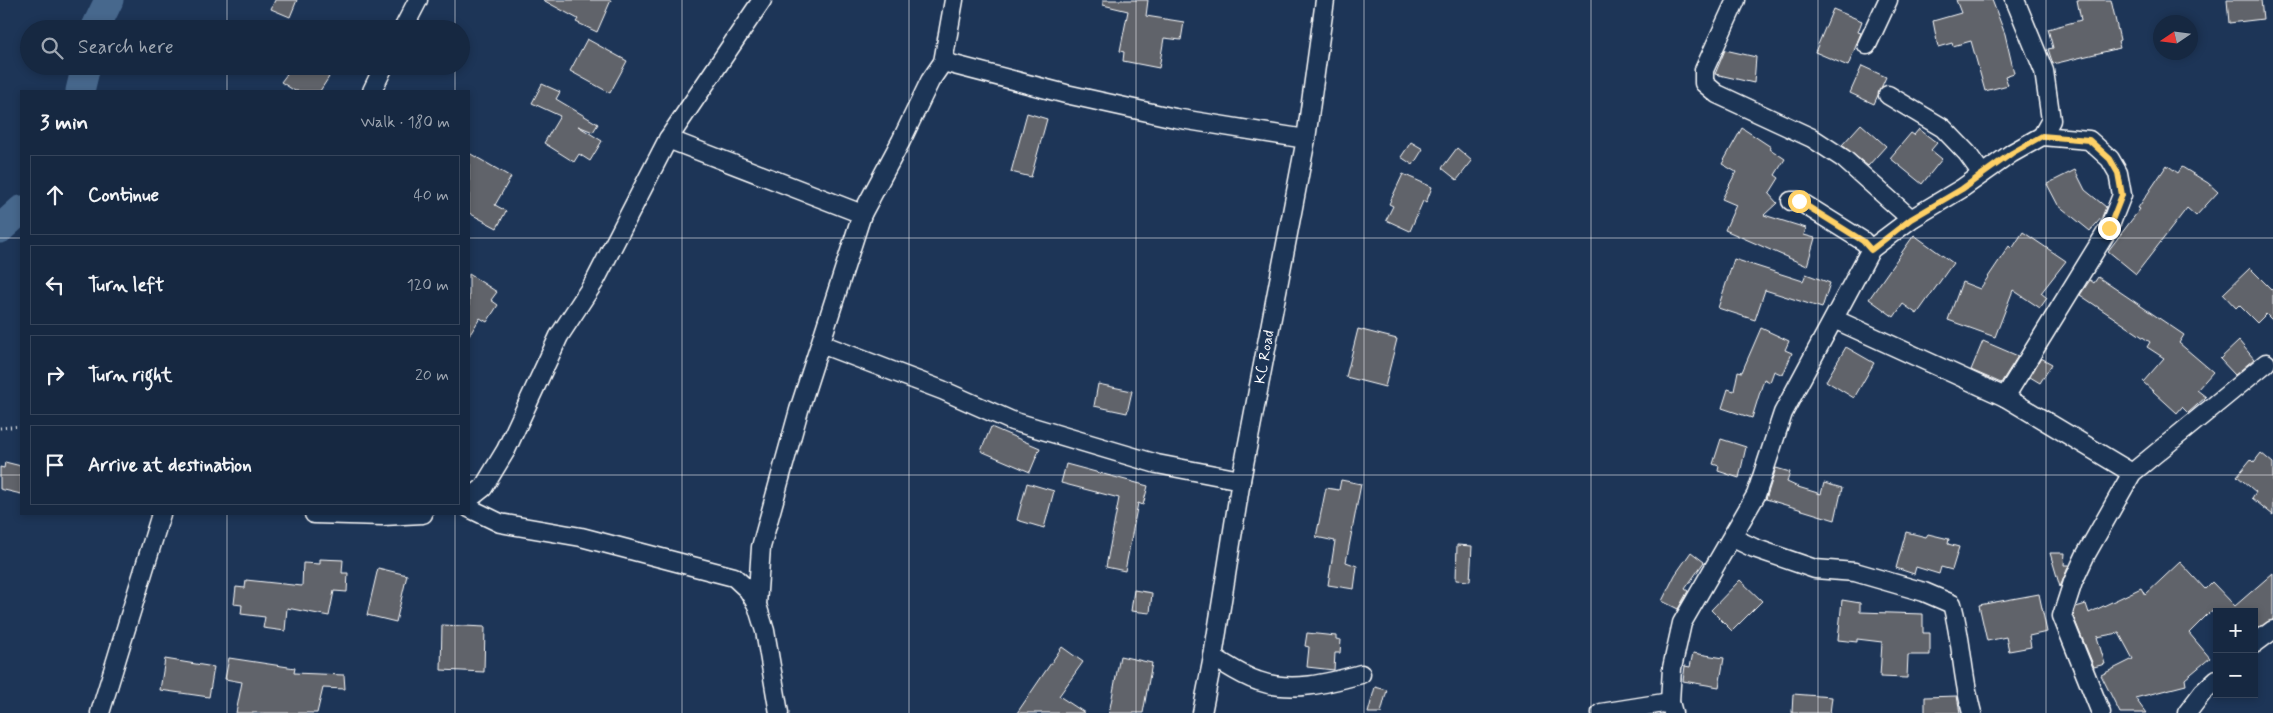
<!DOCTYPE html>
<meta charset="utf-8">
<style>
body{margin:0;font-family:Mynerve,sans-serif;background:#23344c;color:#f1f3f6}
.controls{position:absolute;right:15px;bottom:15px;display:grid;overflow:hidden;border-radius:0px;box-shadow:0 2px 8px #0003}
.controls button{width:45px;height:45px;display:grid;place-items:center;padding:0;border:0;border-bottom:1px solid #35445a;background:#162841;color:#f1f3f6;font:25px sans-serif}
.compass{position:absolute;left:2153px;top:15px;width:45px;height:45px;border-radius:50%;background:#162841;box-shadow:0 2px 8px #0003;rotate:257deg}
.stop{position:absolute;width:15px;height:15px;margin:-11px;border:4px solid #ffd166;border-radius:50%;background:#fff}
.stop.end{background:#ffd166;border-color:#fff;box-shadow:0 1px 5px #0008}
.list{margin:0;padding:0;list-style:none}
h2{display:flex;justify-content:space-between;align-items:center;height:65px;margin:0;padding:0 20px;font-size:21px}
h2 small{font-size:16px;font-weight:400;color:#9ea6b1}
.list li{display:grid;grid-template-columns:32px 1fr auto;gap:15px;align-items:center;box-sizing:border-box;height:80px;margin:0 10px 10px;padding:0 10px;border:1px solid #35445a;border-radius:0px}
.list b{display:block;font-size:19px;white-space:nowrap}
.list em{font-size:16px;font-style:normal;color:#9ea6b1}
.icon{flex:none;width:28px;height:28px;fill:none;stroke:currentColor;stroke-width:2;stroke-linecap:round;stroke-linejoin:round}
.map{position:relative;flex:none;width:2273px;height:713px;overflow:hidden}
.search{position:absolute;background:#162841;box-shadow:0 2px 8px #0003;left:20px;top:20px;width:450px;height:55px;display:flex;align-items:center;gap:12px;box-sizing:border-box;padding:0 18px;border-radius:28px;color:#9ea6b1;font-size:19px}
.panel{position:absolute;background:#162841;box-shadow:0 2px 8px #0003;left:20px;top:90px;width:450px;height:425px;border-radius:0px}
.map>svg:first-child{display:block}
</style>
<div class="map">
<svg width="2273" height="713" viewBox="0 0 2273 713">
<rect width="100%" height="100%" fill="#1d3557"/>
<filter id="ink" filterUnits="userSpaceOnUse"><feTurbulence type="fractalNoise" baseFrequency=".02" numOctaves="2"/><feDisplacementMap in="SourceGraphic" scale="10" xChannelSelector="R" yChannelSelector="G"/><feConvolveMatrix kernelMatrix="1 2 1 2 8 2 1 2 1" color-interpolation-filters="sRGB"/></filter>
<g filter="url(#ink)">
<g fill="none" stroke-linecap="round" stroke-linejoin="round">
<!-- river -->
<g stroke="#47678d" stroke-width="29">
<path d="M95,29L109,0"/>
<path d="M80,91L86,66"/>
<path d="M0,229L21,210"/>
</g>
</g>
<!-- building -->
<g fill="#60636a" stroke="#fff">
<path d="M275,0H297L290,17L271,9Z"/>
<path d="M543,0H611L597,32L576,22L578,19Z"/>
<path d="M1103,0H1148L1146,16L1184,22L1181,40L1164,38L1159,68L1123,61L1124,52L1120,51L1128,11L1103,5Z"/>
<path d="M1956,0H1992L2005,34L2014,73L2005,76L2008,85L1985,91L1971,41L1953,46L1952,43L1938,47L1933,21L1961,13Z"/>
<path d="M2077,0H2111L2120,40L2118,41L2120,48L2053,64L2048,49L2053,48L2048,29L2081,20Z"/>
<path d="M2227,0H2261L2263,19L2229,23Z"/>
<path d="M1833,9L1862,21L1858,32L1861,33L1848,66L1815,52Z"/>
<path d="M587,39L627,61L610,93L570,71Z"/>
<path d="M1725,50L1756,57L1754,83L1715,74Z"/>
<path d="M275,66H327L323,73L329,77L320,91H295L281,82L287,74Z"/>
<path d="M1862,66L1886,77L1874,104L1850,93Z"/>
<path d="M542,84L560,92L556,99L598,124L593,132L578,126L602,141L590,161L579,154L574,162L544,143L560,116L532,103Z"/>
<path d="M1027,113L1047,119L1031,177L1011,172Z"/>
<path d="M1861,124L1886,146L1868,166L1842,145Z"/>
<path d="M1742,128L1771,147L1770,149L1785,159L1775,175L1779,178L1769,194L1777,203L1764,215L1806,228L1804,235L1815,238L1807,266L1725,230L1736,205L1722,199L1736,172L1722,164Z"/>
<path d="M1919,129L1937,143L1931,150L1942,159L1922,184L1890,158L1911,133L1914,135Z"/>
<path d="M1411,142L1423,149L1413,165L1401,157Z"/>
<path d="M1457,148L1472,161L1457,180L1442,168Z"/>
<path d="M469,153L511,177L495,205L506,211L497,228L469,213Z"/>
<path d="M2167,165L2178,173L2182,167L2208,183L2218,192L2196,216L2187,208L2136,274L2108,251L2140,209L2138,208Z"/>
<path d="M2075,170L2085,190L2106,207L2102,217L2090,231L2058,205L2047,184Z"/>
<path d="M1403,174L1432,187L1426,203L1423,201L1410,231L1386,220L1393,206L1389,204Z"/>
<path d="M2023,232L2066,261L2041,293L2047,298L2040,308L2013,290L1995,337L1948,320L1962,282L1980,289L2009,246L2012,249Z"/>
<path d="M1914,235L1953,263L1917,314L1903,304L1894,317L1869,299Z"/>
<path d="M1734,259L1803,281L1806,274L1830,283L1822,308L1765,290L1755,320L1718,308Z"/>
<path d="M2250,268L2273,291V321L2266,314L2257,323L2239,305L2236,308L2223,294Z"/>
<path d="M469,274L497,292L491,300L498,305L487,322L480,318L469,336Z"/>
<path d="M2098,277L2184,335L2179,343L2213,372L2197,390L2206,397L2188,413L2182,407L2177,413L2143,382L2164,358L2147,347L2150,342L2080,295L2090,280L2094,283Z"/>
<path d="M1761,328L1789,341L1785,350L1792,353L1783,375L1774,371L1770,382L1764,379L1752,418L1722,408L1728,389L1734,391L1738,371L1742,372Z"/>
<path d="M1358,329L1397,339L1385,387L1346,377Z"/>
<path d="M1983,341L2018,356L2001,383L1971,370Z"/>
<path d="M2239,341L2254,359L2235,375L2220,359Z"/>
<path d="M1846,347L1874,363L1854,398L1826,381Z"/>
<path d="M2041,358L2052,364L2040,383L2030,377Z"/>
<path d="M1098,384L1132,391L1127,413L1094,406Z"/>
<path d="M991,427L1040,448L1030,472L981,451Z"/>
<path d="M1721,439L1746,447L1739,478L1718,471L1719,466L1713,464Z"/>
<path d="M2261,453L2273,463V515L2252,498L2256,492L2237,476L2251,459L2254,462Z"/>
<path d="M5,462L21,466V494L0,489V467L4,468Z"/>
<path d="M1066,464L1148,486L1143,505L1138,503L1125,571L1106,567L1119,498L1061,483Z"/>
<path d="M1776,468L1790,472L1787,482L1798,487L1821,494L1824,483L1842,488L1835,520L1766,499Z"/>
<path d="M1341,480L1361,484L1346,562L1357,566L1354,589L1328,585L1335,541L1316,537L1326,488L1339,490Z"/>
<path d="M1027,483L1054,491L1044,528L1017,520Z"/>
<path d="M1906,532L1926,537L1928,534L1949,539L1948,544L1959,547L1952,570L1941,567L1939,574L1916,567L1914,574L1896,568Z"/>
<path d="M1457,545L1472,546L1470,581L1456,580Z"/>
<path d="M1691,552L1704,562L1685,589L1688,591L1678,609L1662,601L1675,575Z"/>
<path d="M2050,553H2065L2064,565H2069L2060,587Z"/>
<path d="M320,559L343,560L342,573H348L347,592L334,591L329,616L287,608L285,631L263,628L265,617L241,614L242,605L234,604L236,587L245,588L246,580L302,586L303,563L320,564Z"/>
<path d="M2180,562L2205,589L2212,582L2235,606L2273,573V620L2258,628L2254,623V612H2210L2189,633L2210,658L2185,679L2186,685L2135,698L2146,713H2120L2101,675L2133,659L2119,633L2097,637L2105,664L2094,667L2073,616L2076,607L2086,604L2089,613L2141,588L2145,595Z"/>
<path d="M378,568L407,575L396,622L367,615Z"/>
<path d="M1740,580L1762,601L1732,631L1711,610Z"/>
<path d="M1134,590L1152,593L1150,613L1131,611Z"/>
<path d="M2039,594L2047,632L2029,636L2031,647L2009,651L2006,637L1987,641L1979,605Z"/>
<path d="M1842,600L1860,603V612L1923,614V633H1930V655H1908L1907,678L1880,677L1882,642L1857,639V642L1838,640Z"/>
<path d="M442,625L485,627L484,672L441,670Z"/>
<path d="M1307,633L1336,636V639L1341,640L1340,653H1335L1334,670L1307,667L1309,647L1305,646Z"/>
<path d="M1062,647L1083,662L1059,696L1085,713H1017Z"/>
<path d="M1693,653L1724,658L1719,687L1683,681L1685,666L1690,667Z"/>
<path d="M1120,656L1152,663L1143,713H1109Z"/>
<path d="M229,658L295,668L294,673L344,675L345,689L323,688L317,713H236L242,682L225,679Z"/>
<path d="M165,659L214,667L209,697L160,690Z"/>
<path d="M1375,687L1387,690L1381,713H1368Z"/>
<path d="M1793,694L1832,697L1830,713H1792Z"/>
<path d="M1957,696L1960,713H1925V697Z"/>
</g>
<g fill="none" stroke-linecap="round" stroke-linejoin="round">
<defs>
<g id="street">
<path d="M1736,0L1704,70V83L1717,94L1812,138L1844,159L1911,219"/>
<path d="M403,29L418,0"/>
<path d="M1867,45L1888,0"/>
<path d="M943,62L1066,94L1175,118L1306,139"/>
<path d="M372,91L384,66"/>
<path d="M1888,95L1943,128L1967,153L1982,174"/>
<path d="M668,139L862,214"/>
<path d="M1791,201H1799L1863,241L1871,249"/>
<path d="M1834,319L2005,397L2132,473"/>
<path d="M821,344L942,390L1012,421L1157,464L1241,480"/>
<path d="M2005,397L2109,228L2122,195L2118,173L2110,159L2089,140L2042,136"/>
<path d="M469,499L483,488L506,450L559,336L595,281L668,139L762,0"/>
<path d="M469,508L500,523L581,537L734,577L748,590L757,605"/>
<path d="M314,514L383,516L423,514"/>
<path d="M1733,538L1754,548L1815,569L1855,572L1924,592L1952,604C1962,640 1962,677 1972,713"/>
<path d="M2254,644L2273,630"/>
<path d="M1213,657C1227,665 1242,676 1258,681C1291,693 1329,683 1361,674"/>
<path d="M100,713L161,514"/>
<path d="M779,713L765,631L757,605L761,547L799,410L862,214L901,141L930,81L943,62L954,0"/>
<path d="M1202,713L1213,657L1241,480L1306,139L1325,0"/>
<path d="M1601,713L1670,702"/>
<path d="M1673,713L1670,702L1672,668L1682,623L1756,495L1783,413L1871,249L1911,219L1961,189L2012,153L2042,136L2051,120L2044,71L2015,0"/>
<path d="M2101,713L2062,616L2073,582L2085,556L2132,473L2266,363"/>
<path d="M2187,713L2203,692L2217,679"/>
</g>
</defs>
<!-- street casing -->
<use href="#street" stroke="#fff" stroke-width="21"/>
<!-- path -->
<path stroke="#fff" stroke-width="3" stroke-dasharray="1 4" stroke-linecap="butt" d="M0,428L21,426"/>
<!-- street -->
<use href="#street" stroke="#1d3557" stroke-width="18"/>
</g>
</g>
<g fill="none" stroke-linecap="round" stroke-linejoin="round" filter="url(#ink)">
<!-- route -->
<path stroke="#ffd166" stroke-width="6" d="M1799,201L1863,241L1871,250L1911,219L1962,189L2012,153L2042,136L2089,140L2110,159L2118,173L2122,195L2109,228"/>
</g>
<!-- grid -->
<path fill="none" stroke="#fff" stroke-width="1" stroke-opacity="0.55" d="M227,0V29M455,0V29M682,0V713M909,0V713M1136,0V713M1364,0V713M1591,0V713M1818,0V713M2046,0V713M227,66V91M455,66V91M0,238H21M469,238H2273M0,475H21M469,475H2273M227,514V713M455,514V713"/>
<g text-anchor="middle" dominant-baseline="central" stroke-width="4" stroke-linejoin="round" paint-order="stroke">
<!-- street labels -->
<g font-size="15" fill="#fff" stroke="#1d3557">
<text transform="translate(1265 357) rotate(-80)">KC Road</text>
</g>
</g>
</svg>
<div class="controls">
<button>+</button>
<button>−</button>
</div>
<svg class="compass" viewBox="-18 -18 36 36"><path d="M0-13l5 13h-10z" fill="#e53935"/><path d="M0 13l5-13h-10z" fill="#9ea6b1"/></svg>
<div class="stop" style="left:1799px;top:201px"></div>
<div class="stop end" style="left:2109px;top:228px"></div>
<div class="search"><svg class="icon" aria-label="search" viewBox="0 0 24 24"><circle cx="10" cy="10" r="6"/><path d="M15 15l6 6"/></svg>Search here</div>
<section class="panel">
<h2>3 min<small>Walk · 180 m</small></h2>
<ul class="list">
<li><svg class="icon" aria-label="ahead" viewBox="0 0 24 24"><path d="M12 20V5M6 11l6-6 6 6"/></svg><div><b>Continue</b></div><em>40 m</em></li>
<li><svg class="icon" aria-label="left" viewBox="0 0 24 24"><path d="M17 20v-9H6M10 6l-5 5 5 5"/></svg><div><b>Turn left</b></div><em>120 m</em></li>
<li><svg class="icon" aria-label="right" viewBox="0 0 24 24"><path d="M7 20v-9h11M14 6l5 5-5 5"/></svg><div><b>Turn right</b></div><em>20 m</em></li>
<li><svg class="icon" aria-label="arrive" viewBox="0 0 24 24"><path d="M6 21V4h12l-3 4 3 4H6"/></svg><div><b>Arrive at destination</b></div></li>
</ul>
</section>
</div>
